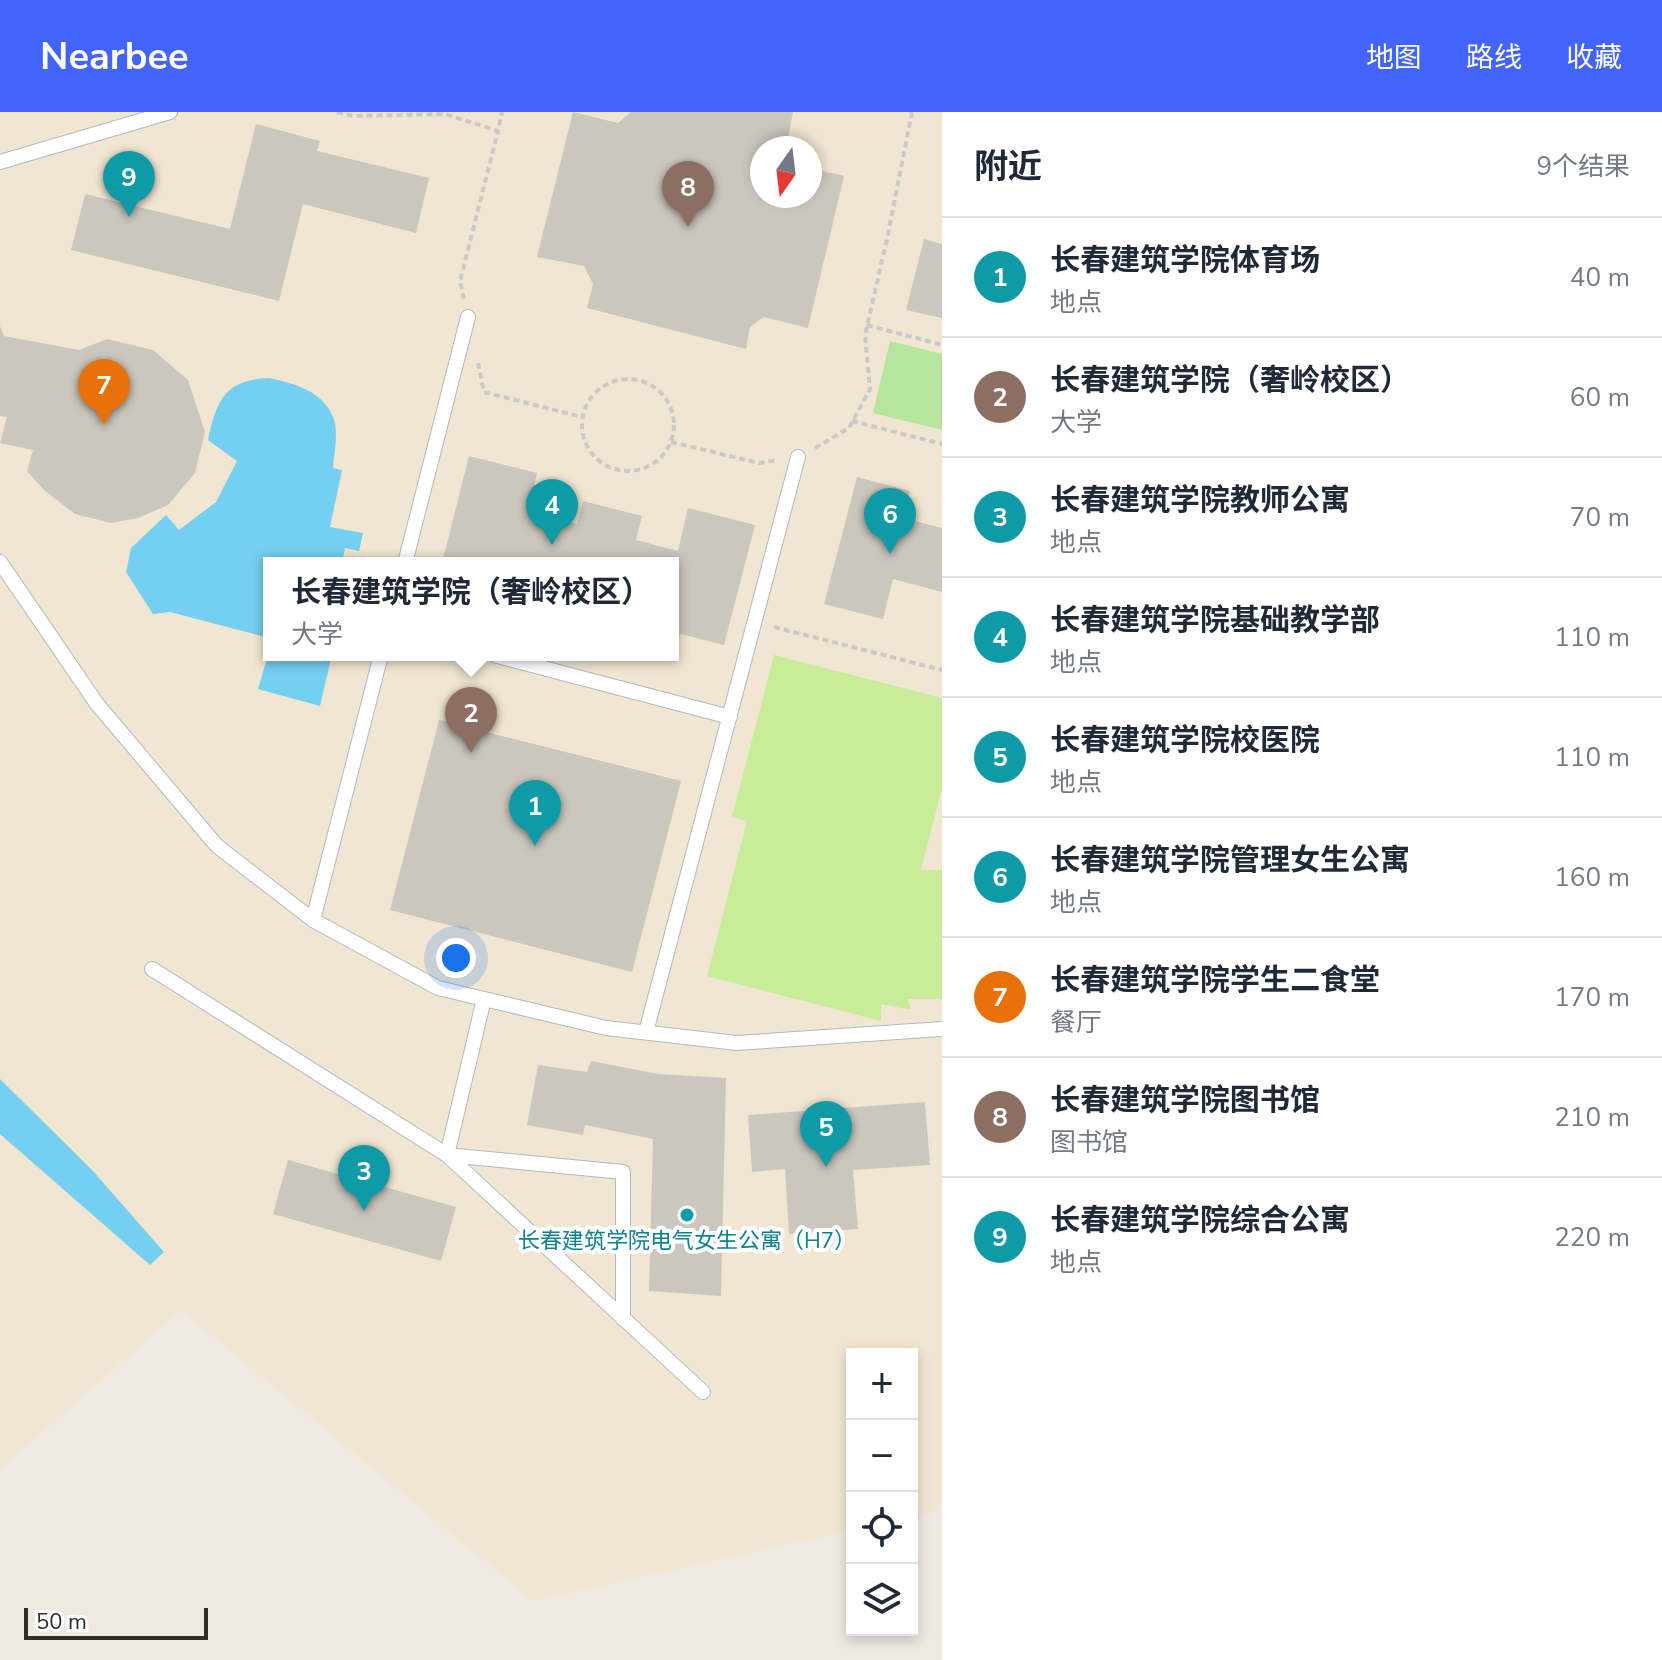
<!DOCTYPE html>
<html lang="zh">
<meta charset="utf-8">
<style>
body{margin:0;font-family:"Nunito Sans","Noto Sans SC",sans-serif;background:#f6f6f7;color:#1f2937}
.controls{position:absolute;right:24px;bottom:24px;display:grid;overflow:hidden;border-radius:0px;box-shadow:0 4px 12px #0003}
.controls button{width:72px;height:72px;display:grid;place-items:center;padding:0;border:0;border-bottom:2px solid #e0e1e3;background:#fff;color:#1f2937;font:40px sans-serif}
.compass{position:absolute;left:750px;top:24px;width:72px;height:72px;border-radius:50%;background:#fff;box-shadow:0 4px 12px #0003;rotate:194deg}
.scale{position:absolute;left:24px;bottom:20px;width:184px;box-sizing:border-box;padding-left:8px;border:4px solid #2e2e2e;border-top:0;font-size:22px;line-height:28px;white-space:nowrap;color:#2e2e2e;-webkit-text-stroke:6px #fff;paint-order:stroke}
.you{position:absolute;left:456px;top:846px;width:28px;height:28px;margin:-20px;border:6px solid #fff;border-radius:50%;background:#1a73e8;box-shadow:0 0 0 12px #1a73e833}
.badge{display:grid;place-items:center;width:52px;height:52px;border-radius:50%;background:#4264fb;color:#fff;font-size:26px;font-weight:700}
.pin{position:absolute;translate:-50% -66px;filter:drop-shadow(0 2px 4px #0008)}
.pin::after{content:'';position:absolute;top:42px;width:28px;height:24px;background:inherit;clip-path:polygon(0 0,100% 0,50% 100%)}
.popup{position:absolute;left:263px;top:445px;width:416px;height:104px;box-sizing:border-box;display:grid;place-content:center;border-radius:0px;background:#fff;filter:drop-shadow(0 2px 6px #0005);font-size:26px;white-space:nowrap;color:#747a83}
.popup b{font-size:30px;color:#1f2937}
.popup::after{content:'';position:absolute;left:50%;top:100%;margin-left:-16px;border:16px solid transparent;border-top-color:#fff}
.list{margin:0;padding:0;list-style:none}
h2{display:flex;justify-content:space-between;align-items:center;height:104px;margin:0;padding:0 32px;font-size:34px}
h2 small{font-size:26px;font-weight:400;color:#747a83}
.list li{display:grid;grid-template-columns:52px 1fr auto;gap:24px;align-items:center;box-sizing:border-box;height:120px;padding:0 32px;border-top:2px solid #e0e1e3}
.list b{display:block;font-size:30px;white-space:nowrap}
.list p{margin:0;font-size:26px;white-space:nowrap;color:#747a83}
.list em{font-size:26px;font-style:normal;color:#747a83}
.icon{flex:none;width:44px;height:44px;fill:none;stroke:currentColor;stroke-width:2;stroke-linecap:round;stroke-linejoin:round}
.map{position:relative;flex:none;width:942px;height:1548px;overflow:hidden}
header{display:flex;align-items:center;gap:48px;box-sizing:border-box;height:112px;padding:0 40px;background:#4264fb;color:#fff}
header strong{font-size:38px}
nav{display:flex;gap:44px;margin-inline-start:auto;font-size:28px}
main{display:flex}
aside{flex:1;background:#fff}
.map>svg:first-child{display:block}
</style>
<header>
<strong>Nearbee</strong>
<nav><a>地图</a><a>路线</a><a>收藏</a></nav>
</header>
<main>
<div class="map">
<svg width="942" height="1548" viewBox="0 0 942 1548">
<rect width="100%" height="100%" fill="#efe9e1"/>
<!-- education -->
<path fill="#f0e6d1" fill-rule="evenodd" d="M0,0H942V1398L912,1405V1242H852V1418L533,1489L181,1198L0,1357ZM762,36H810V84H762ZM269,451H673V543H269Z"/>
<!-- green -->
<path fill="#b6e59e" d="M890,229L942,242V318L873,301Z"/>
<!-- pitch -->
<path fill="#c9ec9a" d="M774,543L942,586V676L921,758H942V887H908L911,898L881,892V909L707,864L747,709L732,705Z"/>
<!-- water -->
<g fill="#75cff0">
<path d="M270,266C294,272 322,278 333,305C339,318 334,342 333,356L342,358L330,415L363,421L359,439L345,436L342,451H269V526L170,500L153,502L126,460L131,436L166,403L179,418L216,390L237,349L208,328C217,287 225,268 270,266Z"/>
<path d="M269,540V543H323L331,547L320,594L258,577Z"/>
<path d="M0,967L92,1058L164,1140L150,1153L0,1022Z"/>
</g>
<!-- building -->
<g fill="#cbc7bf">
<path d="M573,0L618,11L631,0H793L786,36H762V84H810V56L844,64L808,216L764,205L750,215L746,237L587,196L593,172L584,154L537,145Z"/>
<path d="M256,12L320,29L317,39L429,66L416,121L303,92L279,189L71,138L85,82L230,117Z"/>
<path d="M924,127L942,132V206L906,198Z"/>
<path d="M0,214L4,224L79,238L107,227L153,238L188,268L205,320L195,361L168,393L138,406L111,411L75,402L44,378L27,359L33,338L0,331L7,305L0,304Z"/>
<path d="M469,344L537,361L528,400L577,412L583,389L642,404L636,428L678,439L688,396L755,413L724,533L673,520L677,505L673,504V451H442Z"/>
<path d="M857,365L910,379L903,406L942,416V480L893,467L883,507L824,492Z"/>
<path d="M439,608L681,669L632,860L390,798Z"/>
<path d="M591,949L658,962L726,966L721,1184L649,1179L653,1027L585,1013L583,1023L527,1013L538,953L587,960Z"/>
<path d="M925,990L930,1053L853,1058L858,1117L789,1122L785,1057L752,1060L748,1003Z"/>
<path d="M288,1048L456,1095L441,1149L273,1102Z"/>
</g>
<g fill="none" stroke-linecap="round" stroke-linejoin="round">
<defs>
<g id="lane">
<path d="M0,50L170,0"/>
<path d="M0,450L97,592L217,734L313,808L438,876L606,916L737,931L942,917"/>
<path d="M405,451L468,205"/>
<path d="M494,543L730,605"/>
<path d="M313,808L381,543"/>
<path d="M152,857L447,1043L703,1280"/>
<path d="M484,887L447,1043L623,1060V1207"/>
<path d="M646,920L798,345"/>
</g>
</defs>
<!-- lane casing -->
<use href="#lane" stroke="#b4b7c1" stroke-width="16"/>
<!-- path -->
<g stroke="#c9c9c9" stroke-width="4" stroke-dasharray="6 4" stroke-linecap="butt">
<path d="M337,0L353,4L445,2L498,19L502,0"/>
<path d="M464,187L460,169L498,19"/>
<path d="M867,213L942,233"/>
<path d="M478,251L484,280L582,305"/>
<circle cx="628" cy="313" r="46"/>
<path d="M852,309L942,332"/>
<path d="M671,330L759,351L777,348"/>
<path d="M815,336L849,316L870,277L865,223L887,127L912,0"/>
<path d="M774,515L942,558"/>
</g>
<!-- lane -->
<use href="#lane" stroke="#fff" stroke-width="14"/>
</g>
<!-- markers -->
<circle fill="#0f9aa8" stroke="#fff" stroke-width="3" cx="687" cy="1103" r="8"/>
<g text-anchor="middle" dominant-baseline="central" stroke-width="8" stroke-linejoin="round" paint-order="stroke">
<!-- culture labels -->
<g font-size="22" fill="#0d838f" stroke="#fff">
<text x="687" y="1129">长春建筑学院电气女生公寓（H7）</text>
</g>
</g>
</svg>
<div class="controls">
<button>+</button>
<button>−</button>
<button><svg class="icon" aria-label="locate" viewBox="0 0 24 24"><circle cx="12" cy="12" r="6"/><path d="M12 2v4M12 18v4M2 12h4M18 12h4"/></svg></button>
<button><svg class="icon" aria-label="layers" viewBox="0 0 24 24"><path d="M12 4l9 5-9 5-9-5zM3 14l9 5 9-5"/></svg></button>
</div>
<svg class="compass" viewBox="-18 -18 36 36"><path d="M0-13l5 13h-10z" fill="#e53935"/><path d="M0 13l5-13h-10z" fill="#747a83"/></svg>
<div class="scale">50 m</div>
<div class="you"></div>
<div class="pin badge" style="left:535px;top:734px;background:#0f9aa8">1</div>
<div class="pin badge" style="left:471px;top:641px;background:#8d6e63">2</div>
<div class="popup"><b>长春建筑学院（奢岭校区）</b>大学</div>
<div class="pin badge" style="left:364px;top:1099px;background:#0f9aa8">3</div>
<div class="pin badge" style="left:552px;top:433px;background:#0f9aa8">4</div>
<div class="pin badge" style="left:826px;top:1055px;background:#0f9aa8">5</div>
<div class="pin badge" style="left:890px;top:442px;background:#0f9aa8">6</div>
<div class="pin badge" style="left:104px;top:313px;background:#e8710a">7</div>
<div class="pin badge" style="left:688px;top:115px;background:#8d6e63">8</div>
<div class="pin badge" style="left:129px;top:105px;background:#0f9aa8">9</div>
</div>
<aside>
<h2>附近<small>9个结果</small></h2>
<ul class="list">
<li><span class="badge" style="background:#0f9aa8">1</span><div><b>长春建筑学院体育场</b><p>地点</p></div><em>40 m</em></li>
<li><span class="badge" style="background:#8d6e63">2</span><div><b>长春建筑学院（奢岭校区）</b><p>大学</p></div><em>60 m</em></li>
<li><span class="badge" style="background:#0f9aa8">3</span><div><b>长春建筑学院教师公寓</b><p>地点</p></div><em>70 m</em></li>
<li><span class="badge" style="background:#0f9aa8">4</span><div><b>长春建筑学院基础教学部</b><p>地点</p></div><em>110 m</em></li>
<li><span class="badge" style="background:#0f9aa8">5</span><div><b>长春建筑学院校医院</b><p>地点</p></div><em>110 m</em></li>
<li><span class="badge" style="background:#0f9aa8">6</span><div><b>长春建筑学院管理女生公寓</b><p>地点</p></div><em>160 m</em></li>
<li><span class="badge" style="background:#e8710a">7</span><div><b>长春建筑学院学生二食堂</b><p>餐厅</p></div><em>170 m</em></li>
<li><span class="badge" style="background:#8d6e63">8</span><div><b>长春建筑学院图书馆</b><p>图书馆</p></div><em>210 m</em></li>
<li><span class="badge" style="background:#0f9aa8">9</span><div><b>长春建筑学院综合公寓</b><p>地点</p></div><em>220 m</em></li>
</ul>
</aside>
</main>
